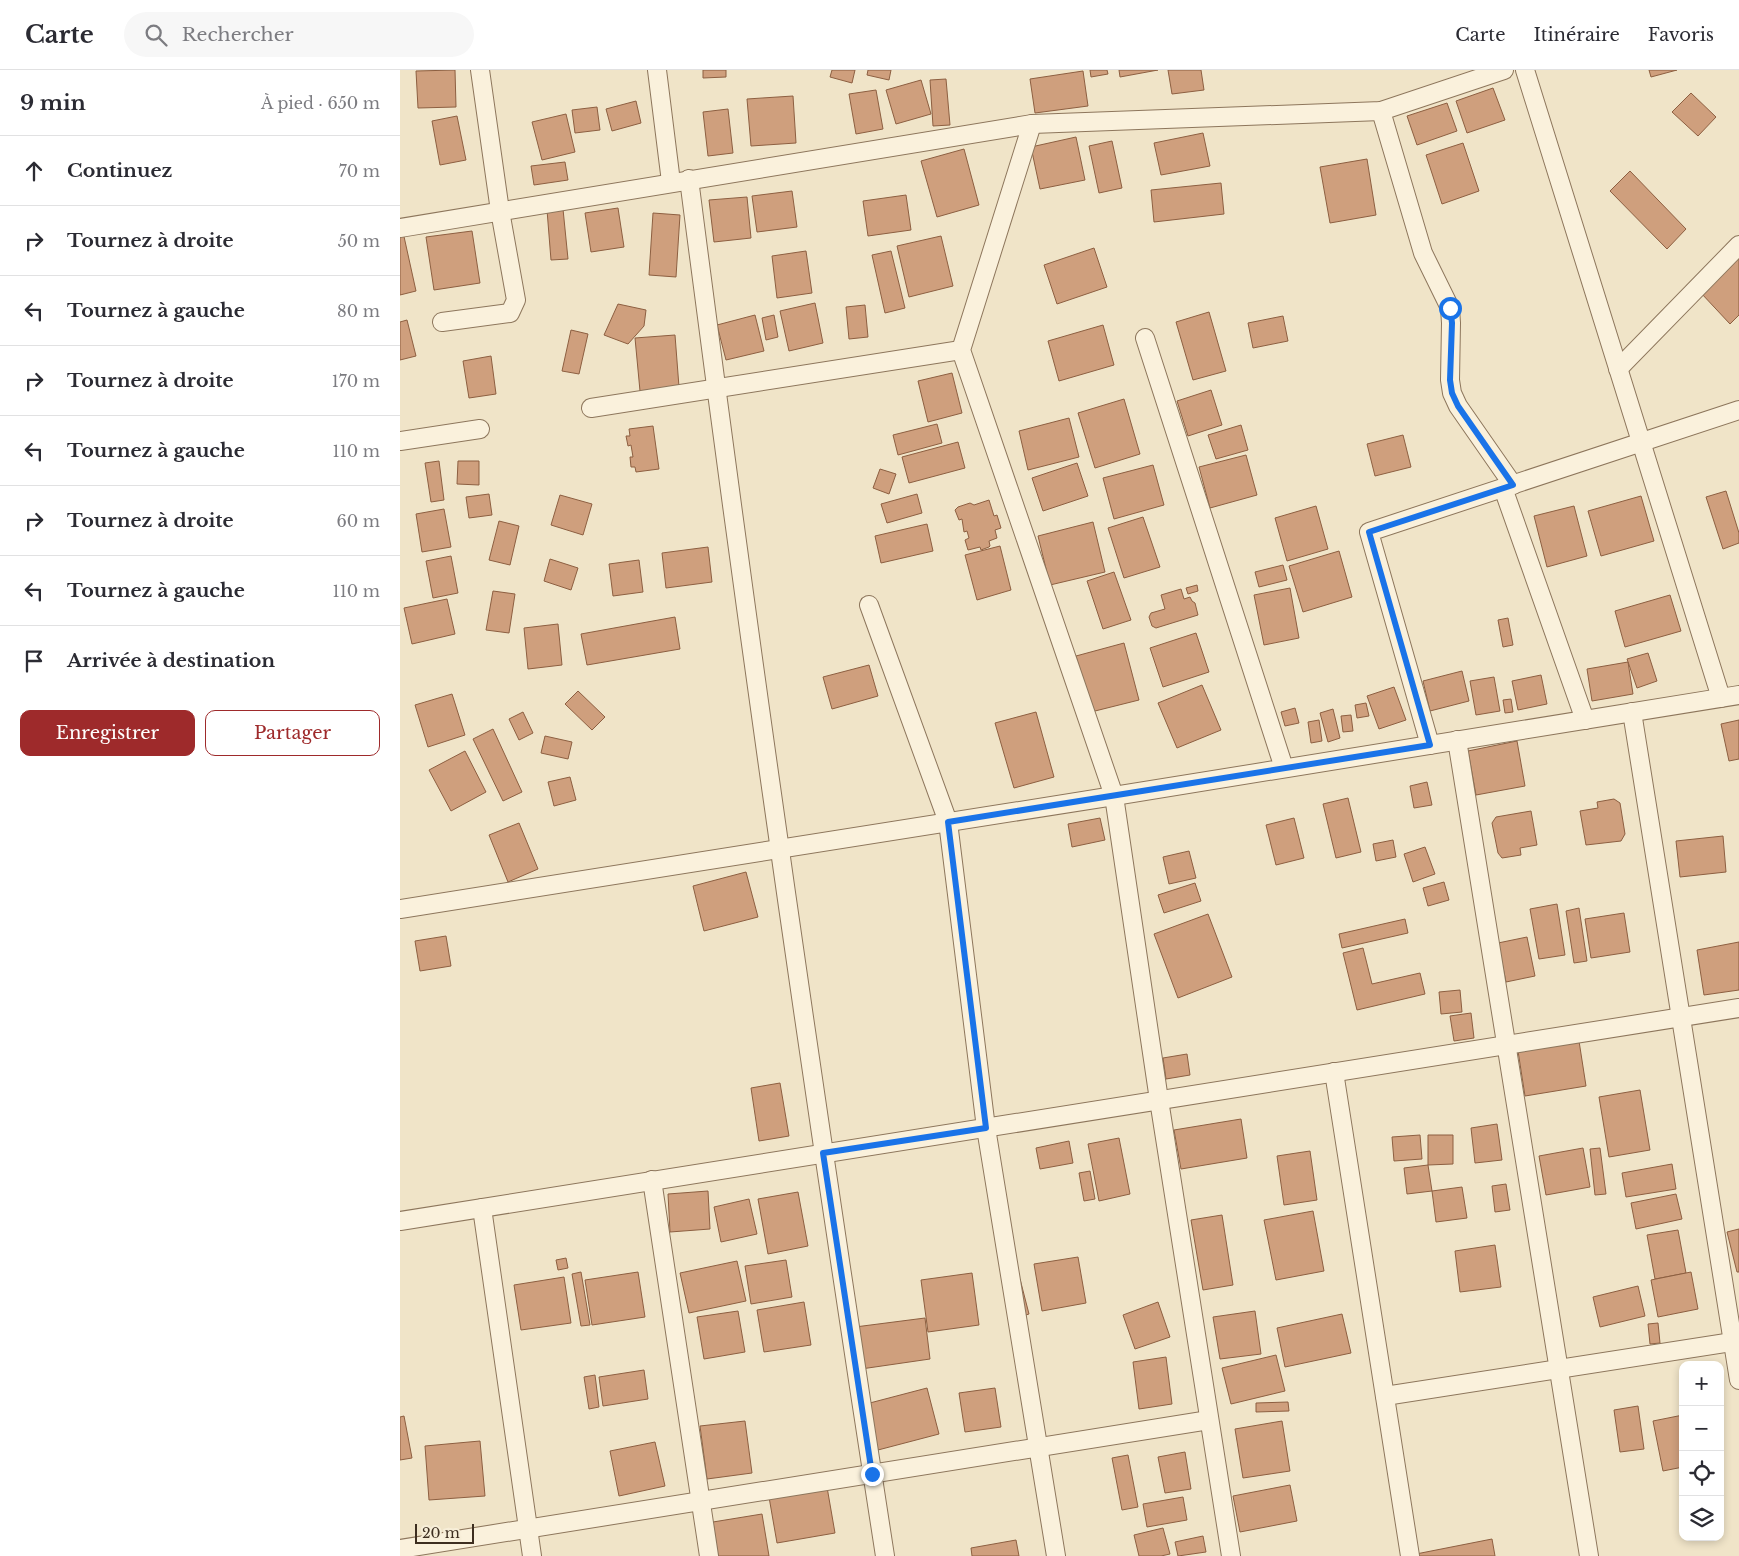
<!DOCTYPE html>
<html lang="fr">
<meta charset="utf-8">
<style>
body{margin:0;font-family:"Libre Baskerville",serif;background:#f7f7f7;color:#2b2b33}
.controls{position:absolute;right:15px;bottom:15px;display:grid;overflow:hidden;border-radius:10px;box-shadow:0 2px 8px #0003}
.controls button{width:45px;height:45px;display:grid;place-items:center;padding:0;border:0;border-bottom:1px solid #e1e1e2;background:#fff;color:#2b2b33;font:25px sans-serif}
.scale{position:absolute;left:15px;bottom:12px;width:59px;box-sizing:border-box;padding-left:5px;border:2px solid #3d2e20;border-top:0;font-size:14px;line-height:18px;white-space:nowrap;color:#3d2e20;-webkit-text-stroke:4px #f7eed8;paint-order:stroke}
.stop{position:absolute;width:15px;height:15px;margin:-11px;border:4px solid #1a73e8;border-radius:50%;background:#fff}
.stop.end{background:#1a73e8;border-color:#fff;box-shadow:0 1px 5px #0008}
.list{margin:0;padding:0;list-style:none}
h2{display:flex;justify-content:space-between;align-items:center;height:65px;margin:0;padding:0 20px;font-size:21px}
h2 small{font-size:16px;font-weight:400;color:#7c7c81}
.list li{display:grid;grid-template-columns:32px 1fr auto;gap:15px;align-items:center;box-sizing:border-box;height:70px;padding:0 20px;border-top:1px solid #e1e1e2}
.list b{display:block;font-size:19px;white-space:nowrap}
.list em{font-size:16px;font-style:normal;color:#7c7c81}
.actions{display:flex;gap:10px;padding:15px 20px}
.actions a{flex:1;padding:11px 0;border:1px solid #9e2a2b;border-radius:10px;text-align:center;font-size:18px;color:#9e2a2b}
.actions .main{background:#9e2a2b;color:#fff}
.icon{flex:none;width:28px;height:28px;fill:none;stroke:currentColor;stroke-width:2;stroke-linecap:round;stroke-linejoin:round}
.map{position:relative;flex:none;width:1339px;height:1486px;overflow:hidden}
header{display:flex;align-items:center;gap:30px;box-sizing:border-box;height:70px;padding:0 25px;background:#fff;border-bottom:1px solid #e1e1e2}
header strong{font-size:24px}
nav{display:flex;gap:28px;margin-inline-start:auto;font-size:18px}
.search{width:350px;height:45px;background:#f7f7f7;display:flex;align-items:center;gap:12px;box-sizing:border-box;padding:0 18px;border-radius:28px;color:#7c7c81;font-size:19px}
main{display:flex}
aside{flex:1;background:#fff}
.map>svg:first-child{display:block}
</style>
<header>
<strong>Carte</strong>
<div class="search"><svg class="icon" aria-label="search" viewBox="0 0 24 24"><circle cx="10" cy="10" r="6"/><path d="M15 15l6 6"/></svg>Rechercher</div>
<nav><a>Carte</a><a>Itinéraire</a><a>Favoris</a></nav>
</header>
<main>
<aside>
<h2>9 min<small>À pied · 650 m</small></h2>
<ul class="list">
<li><svg class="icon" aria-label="ahead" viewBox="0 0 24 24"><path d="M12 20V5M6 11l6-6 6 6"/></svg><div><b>Continuez</b></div><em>70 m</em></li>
<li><svg class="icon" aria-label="right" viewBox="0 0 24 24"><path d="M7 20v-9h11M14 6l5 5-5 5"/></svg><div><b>Tournez à droite</b></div><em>50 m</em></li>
<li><svg class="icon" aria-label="left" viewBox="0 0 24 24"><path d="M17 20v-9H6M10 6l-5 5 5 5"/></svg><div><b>Tournez à gauche</b></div><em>80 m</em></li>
<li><svg class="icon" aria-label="right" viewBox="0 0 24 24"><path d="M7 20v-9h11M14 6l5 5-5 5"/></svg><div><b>Tournez à droite</b></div><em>170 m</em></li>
<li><svg class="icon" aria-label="left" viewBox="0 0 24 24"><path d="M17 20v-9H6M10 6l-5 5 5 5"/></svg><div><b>Tournez à gauche</b></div><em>110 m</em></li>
<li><svg class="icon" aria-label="right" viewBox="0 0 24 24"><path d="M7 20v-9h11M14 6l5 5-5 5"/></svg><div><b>Tournez à droite</b></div><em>60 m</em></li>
<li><svg class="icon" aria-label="left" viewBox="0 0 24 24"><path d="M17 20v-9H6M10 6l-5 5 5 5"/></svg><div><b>Tournez à gauche</b></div><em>110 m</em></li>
<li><svg class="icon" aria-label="arrive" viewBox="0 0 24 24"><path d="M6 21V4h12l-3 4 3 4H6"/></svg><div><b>Arrivée à destination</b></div></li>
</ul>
<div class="actions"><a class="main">Enregistrer</a><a>Partager</a></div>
</aside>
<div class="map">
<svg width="1339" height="1486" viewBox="0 0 1339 1486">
<rect width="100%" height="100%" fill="#f0e4c8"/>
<!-- building -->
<g fill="#cf9f7d" stroke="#8d5f41">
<path d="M55,0L56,37L18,38L16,1Z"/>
<path d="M303,0H326V7L303,8Z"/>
<path d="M432,0H455L452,13L430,7Z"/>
<path d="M468,0H491L489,10L467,5Z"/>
<path d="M690,0H707L708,4L691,7Z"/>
<path d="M719,0H758L720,7Z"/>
<path d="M768,0H801L804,20L772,24Z"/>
<path d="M1249,0H1277L1251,7Z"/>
<path d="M683,1L688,36L635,43L630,9Z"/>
<path d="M546,9L550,55L533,56L530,10Z"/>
<path d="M521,10L531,44L496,54L486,20Z"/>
<path d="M1093,18L1105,50L1067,63L1056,31Z"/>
<path d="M476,20L483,59L456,64L449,24Z"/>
<path d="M1291,23L1316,47L1298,66L1272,42Z"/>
<path d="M393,26L396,73L351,76L347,29Z"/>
<path d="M236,31L241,53L212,61L206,39Z"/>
<path d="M1047,33L1057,61L1017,75L1007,46Z"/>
<path d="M197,37L200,60L175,63L172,40Z"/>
<path d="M328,39L333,83L308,86L303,42Z"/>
<path d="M166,44L175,82L142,90L132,52Z"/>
<path d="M57,46L66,90L40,95L32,51Z"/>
<path d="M803,63L810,96L761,105L754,73Z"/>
<path d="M676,67L685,110L640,119L631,77Z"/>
<path d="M712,71L722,118L699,123L689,76Z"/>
<path d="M1063,73L1079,121L1042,134L1026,85Z"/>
<path d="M564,79L579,135L537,147L521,91Z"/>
<path d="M967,89L976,145L930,153L920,97Z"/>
<path d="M165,92L168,110L134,115L131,96Z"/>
<path d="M1230,101L1286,159L1267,179L1210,121Z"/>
<path d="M821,113L824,144L754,152L751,120Z"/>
<path d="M392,121L397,157L357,162L352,126Z"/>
<path d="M506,125L511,160L468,166L463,131Z"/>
<path d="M347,127L351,168L314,172L309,130Z"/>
<path d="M218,138L224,177L191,182L185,143Z"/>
<path d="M163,139L168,189L151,190L147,140Z"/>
<path d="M253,143L280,145L276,207L249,205Z"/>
<path d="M72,161L80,213L34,220L26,167Z"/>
<path d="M3,162L16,221L0,225V163Z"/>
<path d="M541,166L553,216L509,227L497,176Z"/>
<path d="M694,178L707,217L657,234L644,195Z"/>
<path d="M406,181L412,223L377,228L372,186Z"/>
<path d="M491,181L505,238L485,243L472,185Z"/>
<path d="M1339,186V245L1330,254L1301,223Z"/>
<path d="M415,233L423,273L389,281L380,241Z"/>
<path d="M218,234L246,240L244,256L228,274L204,265Z"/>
<path d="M465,235L468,267L449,269L446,237Z"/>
<path d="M809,242L826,301L793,310L776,252Z"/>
<path d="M355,245L364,281L326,290L317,255Z"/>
<path d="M374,245L378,267L366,270L362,248Z"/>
<path d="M883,246L888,271L853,278L848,253Z"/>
<path d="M7,250L16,286L0,290V252Z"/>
<path d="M703,255L714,295L659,311L648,271Z"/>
<path d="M171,260L188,264L179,304L162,301Z"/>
<path d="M275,265L279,317L240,321L235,268Z"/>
<path d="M91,286L96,324L69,328L63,291Z"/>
<path d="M552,303L562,343L528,352L518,311Z"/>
<path d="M811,320L822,355L788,366L777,331Z"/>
<path d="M724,329L740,384L695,398L678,343Z"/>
<path d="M669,348L679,387L628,400L619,361Z"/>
<path d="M537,354L542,373L498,385L493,365Z"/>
<path d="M841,355L848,380L816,389L808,365Z"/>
<path d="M253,356L259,399L236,402L235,397H231L230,387H233L231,375L228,376L226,366H230L229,359Z"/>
<path d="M1003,365L1011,397L975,406L967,374Z"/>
<path d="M558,372L565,398L509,413L502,387Z"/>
<path d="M846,385L857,425L810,438L799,397Z"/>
<path d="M39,391L44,430L31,432L25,393Z"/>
<path d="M58,391H79V415L57,414Z"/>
<path d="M677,393L688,426L643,441L632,408Z"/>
<path d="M753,395L764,435L714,449L703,408Z"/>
<path d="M480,399L496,404L489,424L473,418Z"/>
<path d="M1326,421L1339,463V473L1323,479L1306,427Z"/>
<path d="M89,424L92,445L69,448L66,427Z"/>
<path d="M517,424L522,443L487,453L481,434Z"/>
<path d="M160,425L192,434L183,465L151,455Z"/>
<path d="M1241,426L1254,471L1201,486L1188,441Z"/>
<path d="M589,430L594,446L597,445L601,458L595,460L597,468L589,471L590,476L589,477L581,480L580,477L568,480L565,470L569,468L567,461L564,462L562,449L559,450L555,440L558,437L570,433L574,435Z"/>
<path d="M916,436L928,479L887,491L875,448Z"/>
<path d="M1174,436L1187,486L1147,497L1134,446Z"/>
<path d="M44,439L51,477L22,482L16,444Z"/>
<path d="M743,447L760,497L724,508L708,458Z"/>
<path d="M99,451L119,456L110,495L89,490Z"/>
<path d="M693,452L705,502L650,515L638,466Z"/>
<path d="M527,454L533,481L481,493L475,466Z"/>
<path d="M600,476L611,520L577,530L565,485Z"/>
<path d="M308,477L312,512L266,518L262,483Z"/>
<path d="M939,481L952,527L903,542L889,496Z"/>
<path d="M51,486L58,523L33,528L26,491Z"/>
<path d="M150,489L178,498L171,520L144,511Z"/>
<path d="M239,490L243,522L213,526L209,494Z"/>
<path d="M883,495L887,510L859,517L855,502Z"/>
<path d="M714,502L731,550L703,559L687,511Z"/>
<path d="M797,515L798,521L788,524L786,518Z"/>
<path d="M890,518L899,568L864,575L854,525Z"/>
<path d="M781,519L784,529L790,527L792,531L795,533L798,545L756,558L752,556L749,547L751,543L765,539L761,525Z"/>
<path d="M93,521L115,524L109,563L86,560Z"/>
<path d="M1270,525L1281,561L1225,577L1215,541Z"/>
<path d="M47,529L55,564L12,574L4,538Z"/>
<path d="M275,547L280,579L187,595L181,564Z"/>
<path d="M1108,548L1113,575L1103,577L1098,550Z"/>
<path d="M158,554L162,595L128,599L124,558Z"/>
<path d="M796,563L809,602L763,617L750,578Z"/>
<path d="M724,573L739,630L691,642L676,586Z"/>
<path d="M1248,583L1257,611L1237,618L1227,589Z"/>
<path d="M1228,592L1233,624L1192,631L1187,599Z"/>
<path d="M469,595L478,626L432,639L423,607Z"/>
<path d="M1062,601L1069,631L1030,641L1023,611Z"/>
<path d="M1141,605L1147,634L1118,640L1112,611Z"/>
<path d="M1094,607L1100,641L1076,645L1070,611Z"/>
<path d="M802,615L821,660L777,678L758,633Z"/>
<path d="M994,617L1006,650L979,659L967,626Z"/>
<path d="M178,621L205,647L192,660L165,634Z"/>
<path d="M52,624L65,665L28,677L15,635Z"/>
<path d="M1111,629L1113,642L1105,643L1103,630Z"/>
<path d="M966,633L969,646L957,648L955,635Z"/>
<path d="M895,638L899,653L885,656L881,642Z"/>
<path d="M933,639L940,668L928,672L920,643Z"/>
<path d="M123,642L133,663L119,670L109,649Z"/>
<path d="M636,642L654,707L614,718L595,653Z"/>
<path d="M951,645L953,661L943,662L941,646Z"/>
<path d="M919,650L922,671L911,673L908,652Z"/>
<path d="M1339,650V689L1329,691L1321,654Z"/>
<path d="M93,659L122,722L103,731L73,669Z"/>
<path d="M145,666L172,672L168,689L141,683Z"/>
<path d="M1117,671L1125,716L1076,725L1068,681Z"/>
<path d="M65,681L86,722L51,741L29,700Z"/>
<path d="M170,707L176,730L154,736L148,712Z"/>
<path d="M1027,712L1032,735L1014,738L1010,716Z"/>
<path d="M948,728L961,782L936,788L923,734Z"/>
<path d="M1214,729L1220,733L1225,764L1221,771L1186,775L1180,741L1198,738L1197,732Z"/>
<path d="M1131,741L1137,775L1120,778L1121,785L1102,788L1098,783L1092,753L1096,747Z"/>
<path d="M700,748L705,770L672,777L668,754Z"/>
<path d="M894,748L904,788L876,795L866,755Z"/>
<path d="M119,753L138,799L108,812L89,765Z"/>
<path d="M1323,766L1326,802L1280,807L1276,771Z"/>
<path d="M993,770L996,787L976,791L973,774Z"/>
<path d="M1025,777L1035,804L1013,812L1004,784Z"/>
<path d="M789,781L796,808L769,814L763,787Z"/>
<path d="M346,802L358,847L304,861L293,816Z"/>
<path d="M1044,812L1049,830L1028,836L1023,818Z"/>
<path d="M795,813L801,831L764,843L758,825Z"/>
<path d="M1157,834L1165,885L1139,889L1130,839Z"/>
<path d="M1179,838L1187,891L1174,893L1166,841Z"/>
<path d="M1224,843L1230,882L1191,888L1185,849Z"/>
<path d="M808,844L832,907L778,928L754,864Z"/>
<path d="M1005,849L1008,863L942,878L939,864Z"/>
<path d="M46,866L51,896L20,901L15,871Z"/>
<path d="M1127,867L1135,906L1106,912L1098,873Z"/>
<path d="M1339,872V920L1304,925L1297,880Z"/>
<path d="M963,878L972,914L1020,903L1025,924L957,940L943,883Z"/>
<path d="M1060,920L1062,942L1041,944L1039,922Z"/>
<path d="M1071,943L1074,968L1054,971L1050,946Z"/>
<path d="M1179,971L1186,1016L1125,1026L1118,981Z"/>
<path d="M787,984L790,1005L766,1009L763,988Z"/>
<path d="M380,1013L389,1066L359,1071L351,1018Z"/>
<path d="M1240,1020L1250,1080L1209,1087L1199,1027Z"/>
<path d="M841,1049L847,1088L781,1099L774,1060Z"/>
<path d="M1097,1054L1102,1090L1075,1093L1071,1058Z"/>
<path d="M1020,1065L1022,1089L994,1091L992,1067Z"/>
<path d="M1028,1065H1053V1094L1028,1095Z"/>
<path d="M719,1068L730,1124L699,1131L688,1074Z"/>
<path d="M669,1071L673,1093L640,1099L636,1078Z"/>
<path d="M1183,1078L1190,1117L1146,1125L1139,1086Z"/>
<path d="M1200,1078L1206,1124L1195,1125L1190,1079Z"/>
<path d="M910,1081L917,1130L884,1135L877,1086Z"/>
<path d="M1272,1094L1276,1119L1226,1127L1222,1103Z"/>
<path d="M1028,1095L1032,1121L1007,1124L1004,1098Z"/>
<path d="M690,1101L695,1129L684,1131L679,1103Z"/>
<path d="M1106,1114L1110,1140L1095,1142L1092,1116Z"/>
<path d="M1062,1117L1067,1148L1036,1152L1032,1121Z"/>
<path d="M308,1121L310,1159L270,1162L268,1124Z"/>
<path d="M398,1122L408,1176L368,1184L358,1129Z"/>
<path d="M1276,1124L1282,1149L1236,1159L1231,1133Z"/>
<path d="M349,1129L357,1164L321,1172L314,1137Z"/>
<path d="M913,1141L924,1201L876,1210L864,1150Z"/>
<path d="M822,1145L833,1215L803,1220L791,1150Z"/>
<path d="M1339,1159V1202H1337L1327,1162Z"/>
<path d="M1278,1160L1286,1203L1255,1209L1247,1165Z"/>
<path d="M1095,1175L1101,1217L1060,1222L1055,1181Z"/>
<path d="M678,1187L686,1233L642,1241L634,1194Z"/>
<path d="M166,1188L168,1198L158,1200L156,1190Z"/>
<path d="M386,1190L392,1227L351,1234L345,1196Z"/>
<path d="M337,1191L346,1231L289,1243L280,1203Z"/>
<path d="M181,1202L190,1255L181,1256L172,1204Z"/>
<path d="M238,1202L245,1247L192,1255L185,1210Z"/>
<path d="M1291,1202L1298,1239L1258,1247L1251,1210Z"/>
<path d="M572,1203L579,1255L528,1262L521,1210Z"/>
<path d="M164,1207L171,1253L121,1260L114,1215Z"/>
<path d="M620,1209L629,1244L623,1246L615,1211Z"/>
<path d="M1238,1216L1245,1246L1200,1257L1193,1227Z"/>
<path d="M404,1232L411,1275L364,1282L357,1240Z"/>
<path d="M758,1232L770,1267L735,1279L723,1245Z"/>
<path d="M338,1241L345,1282L304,1289L297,1247Z"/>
<path d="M855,1241L861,1284L820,1289L813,1247Z"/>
<path d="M942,1244L951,1283L885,1297L877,1258Z"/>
<path d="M525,1248L530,1289L461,1299L455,1257Z"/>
<path d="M1258,1253L1260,1273L1250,1274L1248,1254Z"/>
<path d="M876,1285L885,1321L831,1334L822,1298Z"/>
<path d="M766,1287L772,1334L739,1339L733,1292Z"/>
<path d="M244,1300L248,1329L203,1336L199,1307Z"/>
<path d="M195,1305L199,1337L189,1339L184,1307Z"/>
<path d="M527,1318L539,1364L478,1380L466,1334Z"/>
<path d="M595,1318L601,1357L565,1362L559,1323Z"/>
<path d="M888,1332L889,1341L856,1342V1333Z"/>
<path d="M1238,1336L1244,1379L1220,1382L1214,1340Z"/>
<path d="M1283,1345V1397L1263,1401L1253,1351Z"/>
<path d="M4,1346L12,1388L0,1390V1347Z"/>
<path d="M345,1351L352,1403L307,1409L300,1356Z"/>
<path d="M882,1351L890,1401L843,1408L835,1359Z"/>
<path d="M80,1371L85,1426L29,1430L25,1376Z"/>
<path d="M255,1372L265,1416L219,1426L210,1381Z"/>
<path d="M785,1382L791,1419L765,1423L758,1387Z"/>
<path d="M728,1385L738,1437L722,1440L712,1388Z"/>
<path d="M890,1415L897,1451L840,1462L833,1426Z"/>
<path d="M427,1417L435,1463L377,1473L369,1427Z"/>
<path d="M783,1427L787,1450L747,1457L743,1434Z"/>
<path d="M362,1444L369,1486H318L313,1452Z"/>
<path d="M763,1458L770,1484L761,1486H739L734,1465Z"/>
<path d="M803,1466L806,1482L778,1486L775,1472Z"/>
<path d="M1092,1469L1095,1486H1017L1016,1484Z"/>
<path d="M616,1470L619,1486H572L571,1478Z"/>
</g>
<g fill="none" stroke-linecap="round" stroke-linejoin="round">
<defs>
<g id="street">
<path d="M257,0L271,112"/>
<path d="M1125,0L1321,628"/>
<path d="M981,41L1023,183L1050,238L1051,253L1050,310L1052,323L1058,336L1113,415"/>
<path d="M632,54L561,280L714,726L759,1030L831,1486"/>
<path d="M289,109C348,569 414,1028 485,1486"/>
<path d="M0,158L632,54L981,41L1104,0"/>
<path d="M42,252L110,243L116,230L100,141L80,0"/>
<path d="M745,268L884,698"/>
<path d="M1218,299L1339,175"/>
<path d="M191,338L561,280"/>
<path d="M0,371L80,359"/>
<path d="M1103,418L1185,650"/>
<path d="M469,535L548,752L586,1058L656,1486"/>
<path d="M1232,642L1339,1310"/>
<path d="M1057,670L1189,1486"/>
<path d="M1030,675L969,462L1339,340"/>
<path d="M0,839L714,726L1339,625"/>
<path d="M934,1002L1010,1486"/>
<path d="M252,1110L309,1486"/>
<path d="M82,1138L132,1486"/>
<path d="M0,1151L1339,938"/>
<path d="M985,1326L1339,1271"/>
<path d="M0,1479L809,1350"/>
</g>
</defs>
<!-- street casing -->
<use href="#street" stroke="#8d765c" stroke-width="20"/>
<!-- street -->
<use href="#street" stroke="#faf1dc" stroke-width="18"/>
</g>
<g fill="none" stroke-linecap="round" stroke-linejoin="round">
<!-- route -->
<path stroke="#1a73e8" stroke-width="6" d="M472,1404L423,1083L586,1058L548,752L1030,675L969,462L1113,415L1058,336L1052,323L1050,310L1052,253L1050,238"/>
</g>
</svg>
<div class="controls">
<button>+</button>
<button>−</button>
<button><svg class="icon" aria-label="locate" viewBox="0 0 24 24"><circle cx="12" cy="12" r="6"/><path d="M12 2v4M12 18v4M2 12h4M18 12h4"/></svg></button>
<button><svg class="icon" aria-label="layers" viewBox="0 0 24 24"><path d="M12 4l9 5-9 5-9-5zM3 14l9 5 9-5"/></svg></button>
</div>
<div class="scale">20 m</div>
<div class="stop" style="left:1050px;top:238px"></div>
<div class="stop end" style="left:472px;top:1404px"></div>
</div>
</main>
